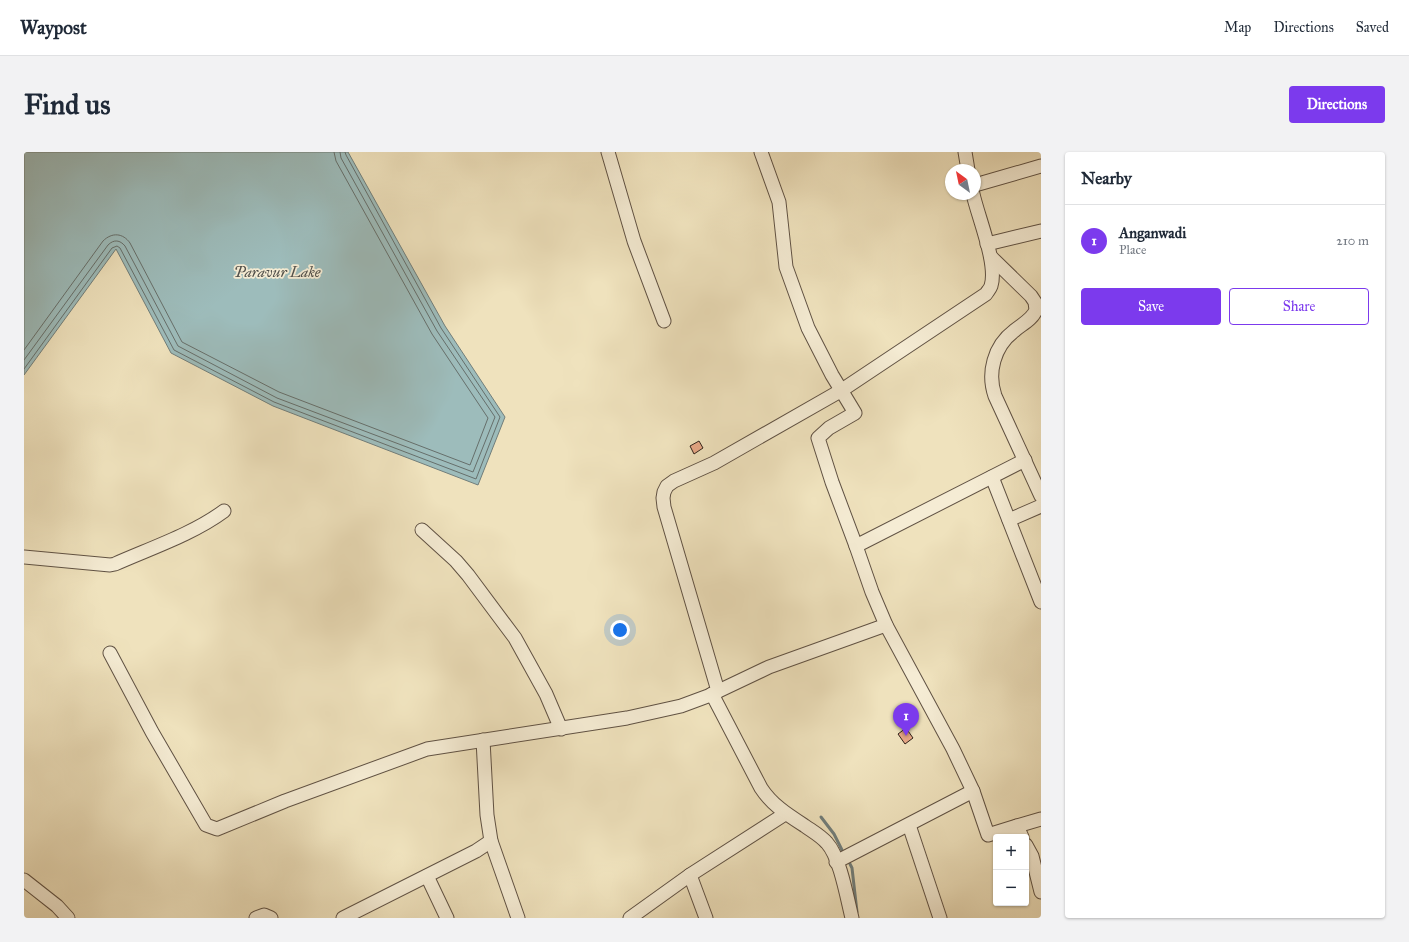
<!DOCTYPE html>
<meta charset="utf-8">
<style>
body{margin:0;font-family:"IM FELL Great Primer",serif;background:#f2f2f3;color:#1f2937}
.controls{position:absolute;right:12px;bottom:12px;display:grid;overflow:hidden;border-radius:4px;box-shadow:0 1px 3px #0004}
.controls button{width:36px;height:36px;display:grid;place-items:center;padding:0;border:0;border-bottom:1px solid #e0e1e3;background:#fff;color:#1f2937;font:20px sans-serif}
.compass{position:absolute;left:921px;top:12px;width:36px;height:36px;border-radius:50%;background:#fff;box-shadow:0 1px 3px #0004;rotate:327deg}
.you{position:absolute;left:596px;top:478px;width:14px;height:14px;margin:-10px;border:3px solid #fff;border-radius:50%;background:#1a73e8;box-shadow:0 0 0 6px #1a73e833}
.badge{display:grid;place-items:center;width:26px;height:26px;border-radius:50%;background:#7c3aed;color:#fff;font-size:13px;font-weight:700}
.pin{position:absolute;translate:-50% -33px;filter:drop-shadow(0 1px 2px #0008)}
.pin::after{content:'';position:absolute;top:21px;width:14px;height:12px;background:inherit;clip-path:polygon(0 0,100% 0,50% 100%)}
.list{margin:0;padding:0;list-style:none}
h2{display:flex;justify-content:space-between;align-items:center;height:52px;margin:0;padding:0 16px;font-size:17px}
h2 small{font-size:13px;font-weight:400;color:#747a83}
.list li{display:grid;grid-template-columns:26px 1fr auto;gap:12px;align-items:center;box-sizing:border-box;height:72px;padding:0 16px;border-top:1px solid #e0e1e3}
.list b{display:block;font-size:15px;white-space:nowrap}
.list p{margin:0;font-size:13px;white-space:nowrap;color:#747a83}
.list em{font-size:13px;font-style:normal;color:#747a83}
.actions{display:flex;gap:8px;padding:12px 16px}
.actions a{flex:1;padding:9px 0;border:1px solid #7c3aed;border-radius:4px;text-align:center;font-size:14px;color:#7c3aed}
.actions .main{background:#7c3aed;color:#fff}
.map{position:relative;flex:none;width:1017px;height:766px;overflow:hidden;border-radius:4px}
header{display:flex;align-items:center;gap:24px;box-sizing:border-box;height:56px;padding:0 20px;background:#fff;border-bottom:1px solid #e0e1e3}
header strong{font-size:19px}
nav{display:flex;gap:22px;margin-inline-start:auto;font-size:14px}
.intro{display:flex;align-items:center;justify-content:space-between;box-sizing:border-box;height:96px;padding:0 24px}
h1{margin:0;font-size:28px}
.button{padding:10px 18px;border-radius:4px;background:#7c3aed;color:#fff;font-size:14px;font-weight:700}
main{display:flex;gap:24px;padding:0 24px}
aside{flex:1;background:#fff;border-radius:4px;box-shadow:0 1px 3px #0004}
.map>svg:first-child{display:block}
</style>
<header>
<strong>Waypost</strong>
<nav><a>Map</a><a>Directions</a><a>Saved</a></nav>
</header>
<div class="intro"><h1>Find us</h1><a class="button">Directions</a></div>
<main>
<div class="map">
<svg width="1017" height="766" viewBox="0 0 1017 766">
<rect width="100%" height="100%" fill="#efe2bd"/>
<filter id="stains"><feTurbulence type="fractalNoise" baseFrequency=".005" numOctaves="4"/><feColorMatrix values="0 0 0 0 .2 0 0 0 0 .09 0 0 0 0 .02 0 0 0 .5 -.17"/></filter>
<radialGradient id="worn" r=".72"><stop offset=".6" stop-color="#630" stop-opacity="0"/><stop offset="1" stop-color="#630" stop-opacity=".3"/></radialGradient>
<!-- water -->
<path fill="#9dbcbb" stroke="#717e7b" d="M0,0H324L421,174L481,265L454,333L249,254L147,201L92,97L0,223Z"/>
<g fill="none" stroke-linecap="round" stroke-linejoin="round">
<!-- shore -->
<g stroke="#666f6b" stroke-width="1">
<path d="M0,198L79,89C88,80 99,81 106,91L158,190L255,240L446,313L464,266L408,182L312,9L310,0"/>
<path d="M0,208L84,93C90,87 96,88 101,94L154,194L253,246L449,320L471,265L413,179L317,6L316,0"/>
<path d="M0,217L88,96L93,94L96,96L150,198L250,250L452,327L476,265L417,176L322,3L321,0"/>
</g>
<!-- stream -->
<g stroke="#717e7b" stroke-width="3">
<path d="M797,665L810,682L818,698"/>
<path d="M826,712L828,716L833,760"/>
</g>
</g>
<!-- building -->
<g fill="#e8a887" stroke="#30221b">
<path d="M675,289L679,296L670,302L666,294Z"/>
<path d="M882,576L889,586L881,592L874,582Z"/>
</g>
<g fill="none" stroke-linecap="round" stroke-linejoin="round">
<defs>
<g id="minor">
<path d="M584,0L610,89L640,169"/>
<path d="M737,0L755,50L762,115L784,176L808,223L831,261L805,276L794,286L808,330L832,394L848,440L862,473L929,597L949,639L964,683L993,674L998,685"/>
<path d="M941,0L944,18"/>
<path d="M951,33L1017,14"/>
<path d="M963,92L1017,79"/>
<path d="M967,105L1007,144L1011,150L1012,158C1008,168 998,172 990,179C970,194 963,221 971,244L1017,344"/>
<path d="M968,325L1017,450"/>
<path d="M985,368L1017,354"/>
<path d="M398,378L432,409L444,423L491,486L522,542L537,577"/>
<path d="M832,394L1001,308"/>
<path d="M0,405L86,413L91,412C127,396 169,382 200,359"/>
<path d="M86,501L128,580L182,673L193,677L261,649L403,597L603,566L657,554L684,544L745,515L862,473"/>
<path d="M694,539L640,355L639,346L640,340L643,334L650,329L690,311L818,238L962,142C963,140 966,137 967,134C974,112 954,65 949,42"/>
<path d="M688,542L737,636C748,653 764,663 781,674C788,679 797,684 803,691C816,705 823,746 828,766"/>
<path d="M459,588L463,663L467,689L494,766"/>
<path d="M885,673L916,766"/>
<path d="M993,674L1017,667"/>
<path d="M1002,693L1008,704L1017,740"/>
<path d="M812,710L949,639"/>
<path d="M666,723L682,766"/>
<path d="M403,724L423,766"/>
<path d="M0,728L33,754L44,766"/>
<path d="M232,766L240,763L247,766"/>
<path d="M319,766L452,699L467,689"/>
<path d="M606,766L666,723L761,662"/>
</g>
</defs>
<!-- minor casing -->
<use href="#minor" stroke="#605244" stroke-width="15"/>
<!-- minor -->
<use href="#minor" stroke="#f5ecd4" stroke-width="13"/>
</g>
<g text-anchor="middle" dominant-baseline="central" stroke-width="3.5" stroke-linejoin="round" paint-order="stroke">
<!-- water labels -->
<g font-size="15" font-style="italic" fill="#51504b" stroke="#f5ecd4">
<text x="253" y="120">Paravur Lake</text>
</g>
</g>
<rect width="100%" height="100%" filter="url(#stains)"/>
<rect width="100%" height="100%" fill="url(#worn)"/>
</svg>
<div class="controls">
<button>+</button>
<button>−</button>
</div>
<svg class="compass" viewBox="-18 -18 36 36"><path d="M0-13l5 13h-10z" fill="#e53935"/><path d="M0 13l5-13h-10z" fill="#747a83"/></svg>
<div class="you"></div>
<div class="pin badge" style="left:882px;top:584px">1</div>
</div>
<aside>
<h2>Nearby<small></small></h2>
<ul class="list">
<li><span class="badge">1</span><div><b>Anganwadi</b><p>Place</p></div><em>210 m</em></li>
</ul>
<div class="actions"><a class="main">Save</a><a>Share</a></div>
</aside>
</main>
